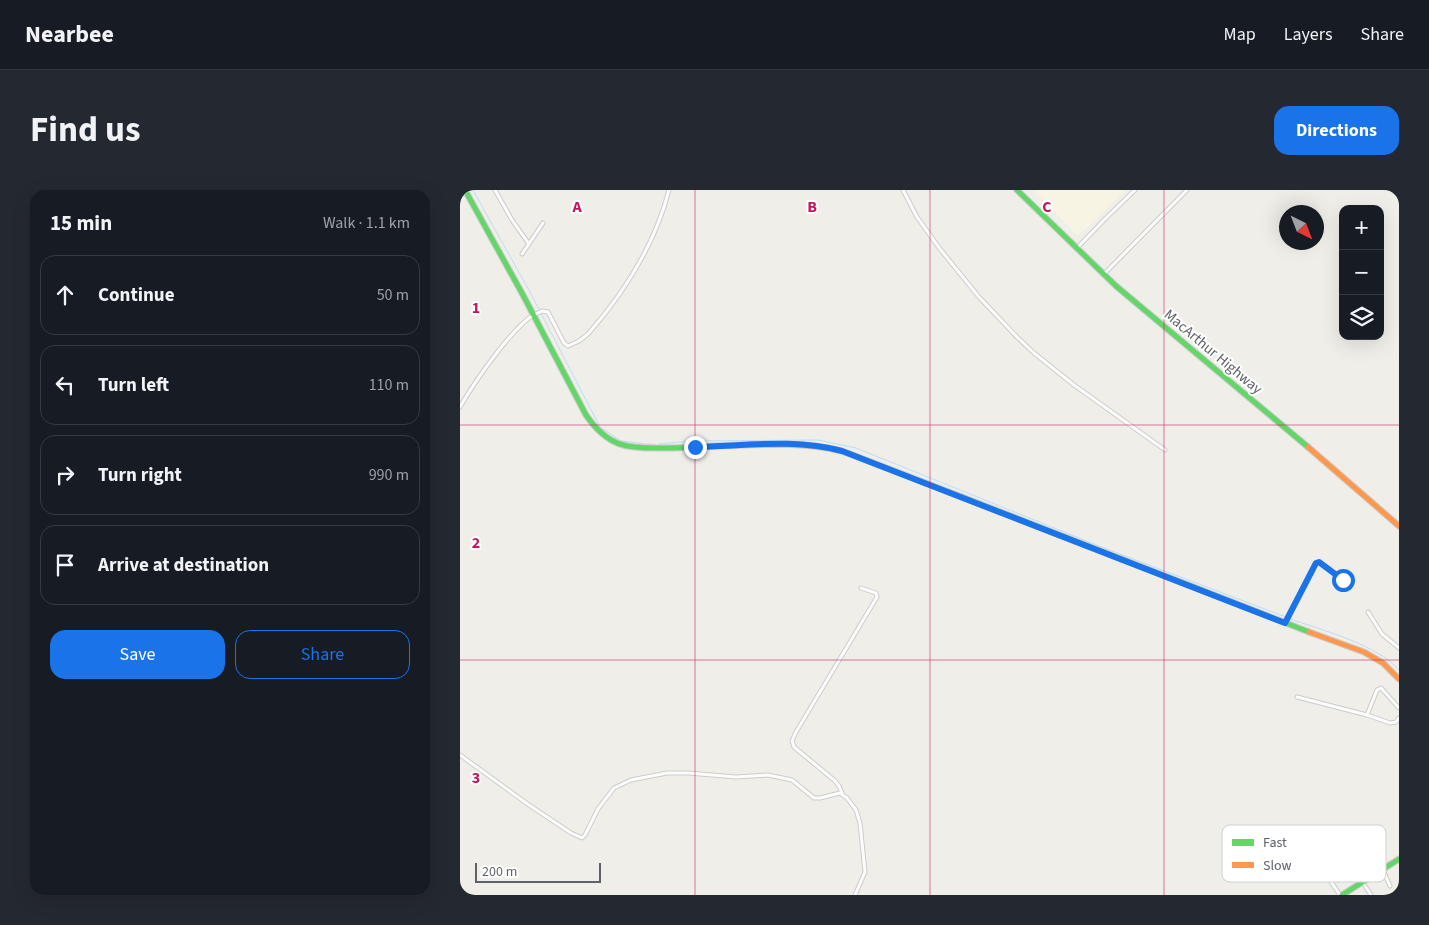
<!DOCTYPE html>
<meta charset="utf-8">
<style>
body{margin:0;font-family:"Source Sans 3",sans-serif;background:#242831;color:#f1f3f6}
.controls{position:absolute;right:15px;top:15px;display:grid;overflow:hidden;border-radius:10px;box-shadow:0 5px 20px #0002}
.controls button{width:45px;height:45px;display:grid;place-items:center;padding:0;border:0;border-bottom:1px solid #363941;background:#171b24;color:#f1f3f6;font:25px sans-serif}
.compass{position:absolute;left:819px;top:15px;width:45px;height:45px;border-radius:50%;background:#171b24;box-shadow:0 5px 20px #0002;rotate:138deg}
.scale{position:absolute;left:15px;bottom:12px;width:126px;box-sizing:border-box;padding-left:5px;border:2px solid #5e6268;border-top:0;font-size:14px;line-height:18px;white-space:nowrap;color:#5e6268;-webkit-text-stroke:4px #fff;paint-order:stroke}
.stop{position:absolute;width:15px;height:15px;margin:-11px;border:4px solid #1a73e8;border-radius:50%;background:#fff}
.stop.end{background:#1a73e8;border-color:#fff;box-shadow:0 1px 5px #0008}
.list{margin:0;padding:0;list-style:none}
h2{display:flex;justify-content:space-between;align-items:center;height:65px;margin:0;padding:0 20px;font-size:21px}
h2 small{font-size:16px;font-weight:400;color:#9ea1a6}
.list li{display:grid;grid-template-columns:32px 1fr auto;gap:15px;align-items:center;box-sizing:border-box;height:80px;margin:0 10px 10px;padding:0 10px;border:1px solid #363941;border-radius:15px}
.list b{display:block;font-size:19px;white-space:nowrap}
.list em{font-size:16px;font-style:normal;color:#9ea1a6}
.actions{display:flex;gap:10px;padding:15px 20px}
.actions a{flex:1;padding:11px 0;border:1px solid #1a73e8;border-radius:15px;text-align:center;font-size:18px;color:#1a73e8}
.actions .main{background:#1a73e8;color:#fff}
.icon{flex:none;width:28px;height:28px;fill:none;stroke:currentColor;stroke-width:2;stroke-linecap:round;stroke-linejoin:round}
.map{position:relative;flex:none;width:939px;height:705px;overflow:hidden;border-radius:15px}
header{display:flex;align-items:center;gap:30px;box-sizing:border-box;height:70px;padding:0 25px;background:#171b24;border-bottom:1px solid #363941}
header strong{font-size:24px}
nav{display:flex;gap:28px;margin-inline-start:auto;font-size:18px}
.intro{display:flex;align-items:center;justify-content:space-between;box-sizing:border-box;height:120px;padding:0 30px}
h1{margin:0;font-size:35px}
.button{padding:12px 22px;border-radius:15px;background:#1a73e8;color:#fff;font-size:18px;font-weight:700}
main{display:flex;gap:30px;padding:0 30px}
aside{flex:1;background:#171b24;border-radius:15px;box-shadow:0 5px 20px #0002}
.map>svg:first-child{display:block}
</style>
<header>
<strong>Nearbee</strong>
<nav><a>Map</a><a>Layers</a><a>Share</a></nav>
</header>
<div class="intro"><h1>Find us</h1><a class="button">Directions</a></div>
<main>
<aside>
<h2>15 min<small>Walk · 1.1 km</small></h2>
<ul class="list">
<li><svg class="icon" aria-label="ahead" viewBox="0 0 24 24"><path d="M12 20V5M6 11l6-6 6 6"/></svg><div><b>Continue</b></div><em>50 m</em></li>
<li><svg class="icon" aria-label="left" viewBox="0 0 24 24"><path d="M17 20v-9H6M10 6l-5 5 5 5"/></svg><div><b>Turn left</b></div><em>110 m</em></li>
<li><svg class="icon" aria-label="right" viewBox="0 0 24 24"><path d="M7 20v-9h11M14 6l5 5-5 5"/></svg><div><b>Turn right</b></div><em>990 m</em></li>
<li><svg class="icon" aria-label="arrive" viewBox="0 0 24 24"><path d="M6 21V4h12l-3 4 3 4H6"/></svg><div><b>Arrive at destination</b></div></li>
</ul>
<div class="actions"><a class="main">Save</a><a>Share</a></div>
</aside>
<div class="map">
<svg width="939" height="705" viewBox="0 0 939 705">
<rect width="100%" height="100%" fill="#efeee9"/>
<!-- commercial -->
<path fill="#f7f4e4" d="M573,0H666L618,46Z"/>
<g fill="none" stroke-linecap="round" stroke-linejoin="round">
<!-- stream -->
<g stroke="#bedcf8" stroke-width="1">
<path d="M13,0L70,102L140,237L161,251L186,254H195"/>
<path d="M199,254L233,251L358,250L396,258L639,356L826,427"/>
<path d="M830,429C862,440 918,455 939,480"/>
</g>
<defs>
<g id="street">
<path d="M35,0L52,30L69,54"/>
<path d="M443,0L457,27L480,59L519,107L557,147L574,163L614,195L705,260"/>
<path d="M617,58L645,29L675,0"/>
<path d="M62,64L83,33"/>
<path d="M644,84L727,0"/>
<path d="M76,124L82,121L88,122L104,153L108,156L119,151L128,144C165,102 195,54 209,0"/>
<path d="M0,217C15,191 49,142 73,125"/>
<path d="M908,422L922,444L939,458"/>
<path d="M825,433L856,373L859,372L883,390"/>
<path d="M837,507L907,525L930,533L936,532L939,528"/>
<path d="M907,525L917,500L921,498L939,518"/>
<path d="M0,565L69,615L111,643L122,648L125,645L138,619L154,598L171,590L207,583H228L276,587L308,585L332,590L354,608H360L380,603L387,608L396,620L400,633L405,682L395,705"/>
<path d="M382,603L379,596L374,590L334,557L332,551L336,542L417,407L416,403L401,398"/>
<path d="M857,671L880,705"/>
<path d="M923,680L930,696"/>
<path d="M903,693L911,705"/>
</g>
<g id="fast">
<path d="M5,0L63,105L126,225C148,257 167,259 204,258C221,258 238,257 255,256"/>
<path d="M557,0L656,96L848,257"/>
<path d="M502,307L849,442"/>
<path d="M882,705L939,669"/>
</g>
<g id="slow">
<path d="M255,256C298,255 340,251 382,261L502,307"/>
<path d="M848,257L939,336"/>
<path d="M849,442L904,462L923,473L939,489"/>
</g>
</defs>
<!-- street casing -->
<use href="#street" stroke="#cccccb" stroke-width="5"/>
<!-- fast casing -->
<use href="#fast" stroke="#cbcbca" stroke-width="7"/>
<!-- slow casing -->
<use href="#slow" stroke="#cbcbca" stroke-width="7"/>
<!-- street -->
<use href="#street" stroke="#fdfcfc" stroke-width="3"/>
<!-- fast -->
<use href="#fast" stroke="#63d668" stroke-width="5"/>
<!-- slow -->
<use href="#slow" stroke="#ff974d" stroke-width="5"/>
</g>
<g fill="none" stroke-linecap="round" stroke-linejoin="round">
<!-- route -->
<path stroke="#1a73e8" stroke-width="6" d="M235,257C284,256 335,248 382,261L825,433L856,373L859,372L883,390"/>
</g>
<!-- grid -->
<path fill="none" stroke="#c2185b" stroke-width="1" stroke-opacity="0.55" d="M235,0V705M470,0V705M704,0V705M0,235H939M0,470H939"/>
<g text-anchor="middle" dominant-baseline="central" stroke-width="4" stroke-linejoin="round" paint-order="stroke">
<!-- street labels -->
<g font-size="15" fill="#5e6268" stroke="#fff">
<text transform="translate(753 162) rotate(40)">MacArthur Highway</text>
</g>
</g>
<!-- legend -->
<rect x="762" y="635" width="164" height="57" rx="8" fill="#fff" stroke="#cfd0d2" stroke-width="1"/>
<rect x="772" y="649" width="22" height="7" fill="#63d668"/>
<rect x="772" y="672" width="22" height="6" fill="#ff974d"/>
<g font-size="14" fill="#5e6268">
<text x="803" y="657">Fast</text>
<text x="803" y="680">Slow</text>
</g>
<g font-size="16" text-anchor="middle" font-weight="bold" fill="#c2185b" stroke="#fff" stroke-width="4" stroke-linejoin="round" paint-order="stroke">
<text x="117" y="22">A</text>
<text x="352" y="22">B</text>
<text x="587" y="22">C</text>
<text x="16" y="123">1</text>
<text x="16" y="358">2</text>
<text x="16" y="593">3</text>
</g>
</svg>
<div class="controls">
<button>+</button>
<button>−</button>
<button><svg class="icon" aria-label="layers" viewBox="0 0 24 24"><path d="M12 4l9 5-9 5-9-5zM3 14l9 5 9-5"/></svg></button>
</div>
<svg class="compass" viewBox="-18 -18 36 36"><path d="M0-13l5 13h-10z" fill="#e53935"/><path d="M0 13l5-13h-10z" fill="#9ea1a6"/></svg>
<div class="scale">200 m</div>
<div class="stop" style="left:883px;top:390px"></div>
<div class="stop end" style="left:235px;top:257px"></div>
</div>
</main>
